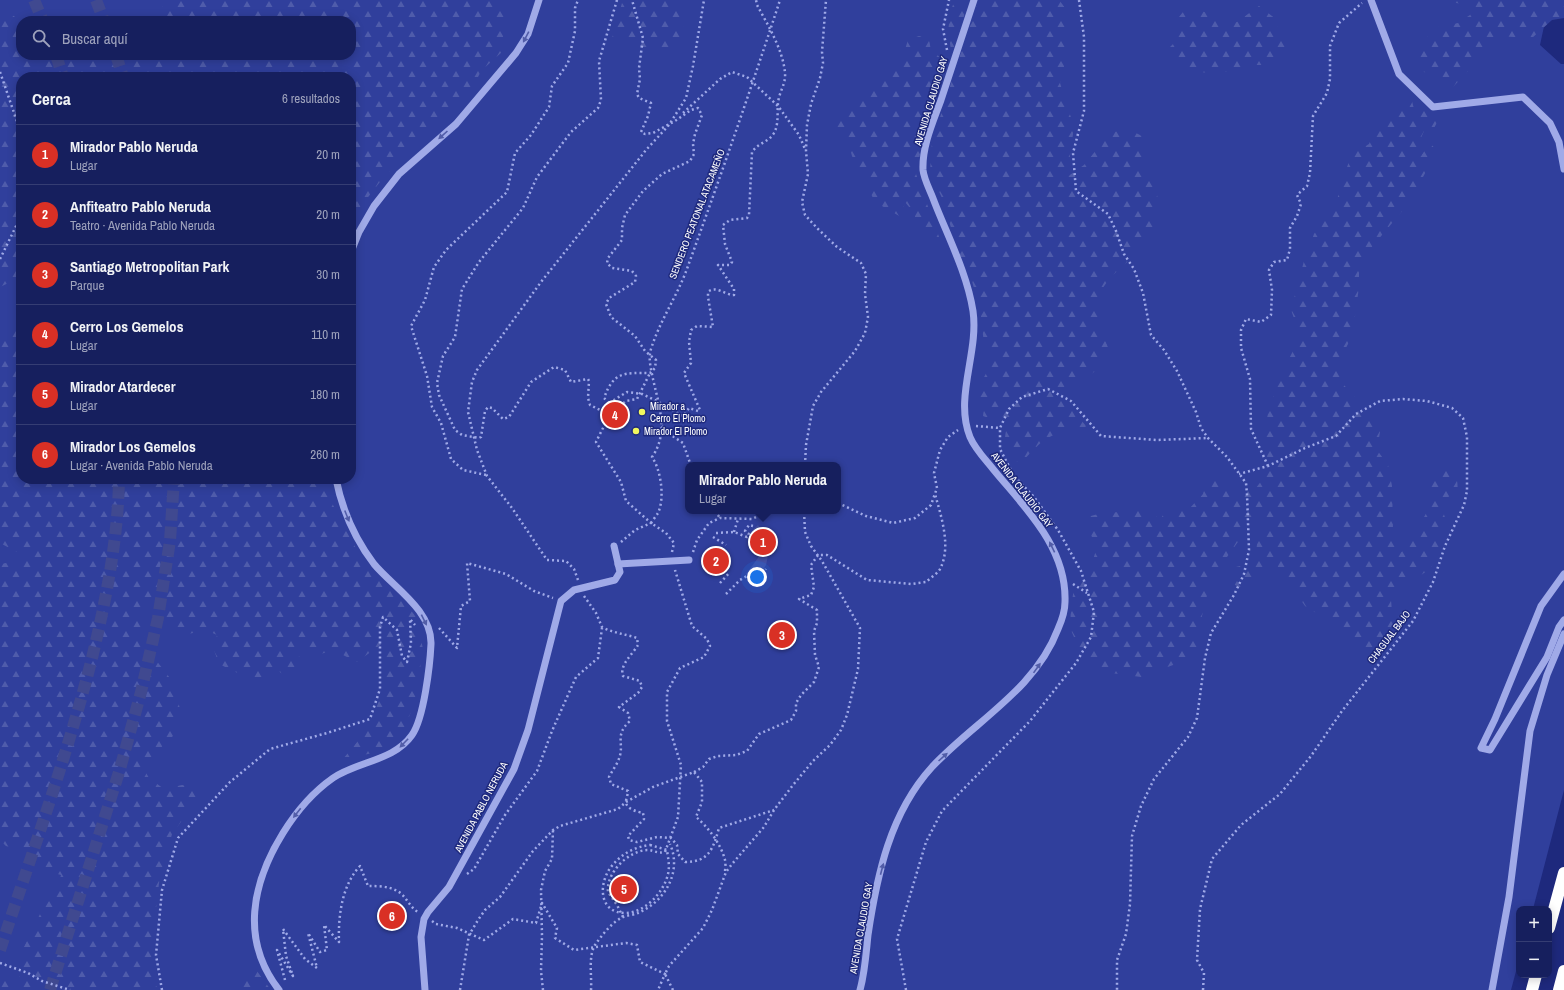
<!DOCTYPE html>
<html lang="es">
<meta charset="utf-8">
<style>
body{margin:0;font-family:"Archivo Narrow",sans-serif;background:#1f2764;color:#f1f3f6}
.controls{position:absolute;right:12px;bottom:12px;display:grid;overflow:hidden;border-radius:8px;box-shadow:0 2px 10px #0003}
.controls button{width:36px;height:36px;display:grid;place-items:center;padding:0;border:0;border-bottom:1px solid #353d73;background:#161f5e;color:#f1f3f6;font:20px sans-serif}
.you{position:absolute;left:757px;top:577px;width:14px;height:14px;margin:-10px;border:3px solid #fff;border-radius:50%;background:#1a73e8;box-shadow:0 0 0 6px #1a73e833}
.badge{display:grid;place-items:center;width:26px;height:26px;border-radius:50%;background:#d93025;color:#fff;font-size:13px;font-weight:700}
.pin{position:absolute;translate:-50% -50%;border:2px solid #fff;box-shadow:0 1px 4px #0006}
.popup{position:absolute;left:685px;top:462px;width:156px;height:52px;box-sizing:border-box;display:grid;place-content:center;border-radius:8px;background:#161f5e;filter:drop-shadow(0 1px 3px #0005);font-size:13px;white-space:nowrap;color:#9ea2bc}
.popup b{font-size:15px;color:#f1f3f6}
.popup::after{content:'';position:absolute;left:50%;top:100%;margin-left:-8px;border:8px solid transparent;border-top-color:#161f5e}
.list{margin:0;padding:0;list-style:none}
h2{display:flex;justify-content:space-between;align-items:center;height:52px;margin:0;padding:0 16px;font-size:17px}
h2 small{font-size:13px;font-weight:400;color:#9ea2bc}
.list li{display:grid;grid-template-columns:26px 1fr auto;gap:12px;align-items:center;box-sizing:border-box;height:60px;padding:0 16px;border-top:1px solid #353d73}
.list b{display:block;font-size:15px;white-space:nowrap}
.list p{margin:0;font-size:13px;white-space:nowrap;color:#9ea2bc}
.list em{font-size:13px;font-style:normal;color:#9ea2bc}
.icon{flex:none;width:22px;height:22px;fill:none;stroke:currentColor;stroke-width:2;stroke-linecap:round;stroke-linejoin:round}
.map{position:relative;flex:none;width:1564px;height:990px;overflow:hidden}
.search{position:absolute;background:#161f5e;box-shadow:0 2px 10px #0003;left:16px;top:16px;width:340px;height:44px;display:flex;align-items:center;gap:10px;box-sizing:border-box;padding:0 14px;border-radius:16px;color:#9ea2bc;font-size:15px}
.panel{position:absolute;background:#161f5e;box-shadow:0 2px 10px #0003;left:16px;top:72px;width:340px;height:412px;border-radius:16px}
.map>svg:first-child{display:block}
</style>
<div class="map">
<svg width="1564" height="990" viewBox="0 0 1564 990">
<defs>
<pattern id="forest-firs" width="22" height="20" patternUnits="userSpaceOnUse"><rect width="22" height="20" fill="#303f9c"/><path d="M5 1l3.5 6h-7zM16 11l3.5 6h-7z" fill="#4f5cab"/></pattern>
</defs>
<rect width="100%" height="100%" fill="#1e297d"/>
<!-- green -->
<path fill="#303f9c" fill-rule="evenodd" d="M0,0H1564L1546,17L1540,45L1561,64H1564V790L1533,909H1519V960L1511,990H0ZM21,21H351V55H21ZM21,77H351V479H21ZM688,465H838V511H688Z"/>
<!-- forest -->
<g fill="url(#forest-firs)">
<path d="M165,0H506L502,52L481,71L473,87L457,108L430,130L383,178L351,219V77H21V277L0,287V8L22,21L21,55H90L100,59L129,65L134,55H351V21H157Z"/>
<path d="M637,0H667C691,24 685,30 671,58L666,55L656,45L646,57L637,40L629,45L620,39L611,42L622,3L629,8Z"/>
<path d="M955,0H969L952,55C948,34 946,20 955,0Z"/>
<path d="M978,0H1059L1066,9L1067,54L1060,83L1074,127L1067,177L1084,165L1111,132L1130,130L1142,136L1145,173L1155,185L1159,205L1152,231L1145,242H1132L1134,257C1121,266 1094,290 1097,308C1098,322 1104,337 1109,350C1096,376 1091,376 1064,384L1070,407L1086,426L1083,430C1050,432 1044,438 1022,462L1015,461C1002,447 1004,443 1007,425L983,416L984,408L973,398L990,366L989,350L984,344L980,308L971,278L958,251L942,198L930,172L932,142Z"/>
<path d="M1442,0H1564V18L1552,20L1532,38L1498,36L1485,49L1472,56V67L1452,88L1446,87V77C1431,77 1424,75 1416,62L1427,37L1438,27L1458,23L1470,15L1471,6Z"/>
<path d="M1259,6L1276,19L1278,31L1292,45L1286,54L1266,65H1248L1232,71L1213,73L1197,72L1175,58L1169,48L1178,39L1175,22L1183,12L1197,10L1209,13L1226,23L1237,22Z"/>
<path d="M919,36L929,39L931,51L940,57L946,64L924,134L916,174L942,245L917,224L914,213L905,202L901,217L875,202L852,156L848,142L836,128V117L893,72L901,62L908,40Z"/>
<path d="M1411,97L1414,109L1419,118L1422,108L1442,113L1433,130L1424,131L1415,151L1421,156L1430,143L1437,151L1409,203L1371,248L1359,270V287L1355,316L1348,344L1340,359L1343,384L1372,416L1380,432L1377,450L1388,465L1392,486L1393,529L1397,555L1408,547L1430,506L1428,488L1433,472L1446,468L1457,478L1458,493L1443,499V512L1446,520L1439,549L1431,568L1417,578L1402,581L1391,599L1392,613L1405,612L1409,618L1379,648L1369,651L1352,643L1340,628L1305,606L1271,557C1264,573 1261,581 1243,589L1231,583L1236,567L1256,562L1257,541L1266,532L1263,515L1256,523L1244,519L1243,535L1211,579L1200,624V641L1196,659L1181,662L1141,677L1096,671L1085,662L1070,628L1071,608L1074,588L1093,560L1097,547L1089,531L1087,517L1102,513L1120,512L1141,506L1154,509L1159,523L1165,511L1180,507L1189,509L1203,494L1206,480L1222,477L1238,495L1256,488L1268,472L1267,455L1262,439L1267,422L1268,406L1273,398V390L1293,351L1298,329L1291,310L1304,261L1314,234L1337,200L1344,175L1352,154L1369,144L1375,130L1394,111L1404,98Z"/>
<path d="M21,318V479H326L333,505L363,562L416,616L423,649L415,701L404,730L378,752L343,759L368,729L384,688L387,640L357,662L333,650L315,656L303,648L291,655L305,658L302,667L291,676L281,673L274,667L266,679L248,678L219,664L214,650L217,635L206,630L184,635L170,627L152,606L142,613L145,646L173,682L180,709L175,734L142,766L149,778L164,789L182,785L193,786L197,800L172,834L159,883L151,950L154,981L158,990H0V974L18,984L23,949L42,910L57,890L61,875L44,870L20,850L6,846L0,840V564L30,559L0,543V342L10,327Z"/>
<path d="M254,967L270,989L271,990H242L245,980Z"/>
</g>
<!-- building -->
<path fill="#424fa5" d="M758,525L766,538L769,551L766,565L756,580L746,574L758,558V546L750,532Z"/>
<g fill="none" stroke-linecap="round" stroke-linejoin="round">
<!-- highway-tunnel -->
<g stroke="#404990" stroke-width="12" stroke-dasharray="12 6" stroke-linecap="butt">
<path d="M34,0L43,21"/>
<path d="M96,0L104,21"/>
<path d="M56,55L63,77"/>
<path d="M116,55L123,77"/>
<path d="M0,950C32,853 67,757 92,658C106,600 118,539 119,479"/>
<path d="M50,990L120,769L141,692L158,618L170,541L174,479"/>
</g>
<!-- path -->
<g stroke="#a0aae8" stroke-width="2.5" stroke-dasharray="2 3" stroke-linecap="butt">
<path d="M617,0L599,61L601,100L598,108L571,132L537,177L523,208L479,262L462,289L455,337L443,356L437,383L439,395L455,430L462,435L479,438L481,437L485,411L488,407L492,408L503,419L509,417L531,382L554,367L565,370L571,382L588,379L589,381L588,398L590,405L606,413L609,403L627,392L642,394L657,401L683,416L689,408L698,411L700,410L684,373L691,363L689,342L691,330L697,326L713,327L708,297V292C716,285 725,295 734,295V289L718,265H730L732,262L725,244L723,225L730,220L747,218L749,215L752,152C758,143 769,142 774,133C779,124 777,113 778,103C779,92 786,84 785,73C783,50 768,25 757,5L756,0"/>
<path d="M1079,0L1084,37V111L1073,153L1076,191L1108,214L1116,231L1124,254L1134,269L1143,293L1151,335L1164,350L1177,371L1196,412L1201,428L1208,438L1227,457L1246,483L1247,494L1249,550L1244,574L1234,595L1211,633L1205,658L1197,718L1188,737L1154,779L1141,806L1132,836L1130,904L1126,934L1117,960V990"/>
<path d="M947,50L943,29L949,0"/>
<path d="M0,72L21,133"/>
<path d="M683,113L720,79L732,72L747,77L778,106L799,135L805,149"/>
<path d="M0,259L21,216"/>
<path d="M609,403L604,398C614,371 624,373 650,373L655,368L656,360L645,351L635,336L611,317L606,304L609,298L635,282L636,276L632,271L612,268L607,263L608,258L622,240V228L625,215L643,191L662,174L690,161L694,154L693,144L695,134L702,115L698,108L691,110L675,121L653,133L645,134L641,132L648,116L651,103L639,98L637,94L640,79L639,68L643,38L632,0"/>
<path d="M662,426L668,433L683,443L690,463L696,465"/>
<path d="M976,426L1000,428"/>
<path d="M805,465L806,445L813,406L821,392L855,351L865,333L868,317L865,294L866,274L861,263L837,247L818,229L805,215L802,202L808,174L806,151L807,125L811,104L820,78L823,63L822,52L826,0"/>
<path d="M1268,466L1251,429L1250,379L1241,348V330L1246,319L1261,322L1271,315L1272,290L1269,270L1274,262L1287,260L1290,249V228L1297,216L1301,204L1297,195L1307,186L1310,173L1313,116L1327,93L1330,79V46L1339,23L1362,3"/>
<path d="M486,475L463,470L451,459L441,423L432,407L427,376L411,326L425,300L434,267L446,250L507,192L515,153L531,135L549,107L552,86L568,63L575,31V8L578,0"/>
<path d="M838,503L866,516L893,523L915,518L931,505L937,488L934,473L940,450L948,437L958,430"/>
<path d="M715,511L720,518"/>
<path d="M734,532L738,519"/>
<path d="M716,533L734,532L747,537L749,534L745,531L749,525L753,526"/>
<path d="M713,537L726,545"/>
<path d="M621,542L635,530L651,523L626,501L621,482L596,442L607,420L614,417L620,406L626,401L637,399L650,373"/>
<path d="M672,552L674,543L666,533L651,523C653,520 656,516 658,513C665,498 661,470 652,457C669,433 659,406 653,379C651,369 648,359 651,349C660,320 678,295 688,266C720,178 751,89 780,0"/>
<path d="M693,552L697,540L709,523L720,518L752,519L769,511"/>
<path d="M705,559H723"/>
<path d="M578,580L574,569L566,561L547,560L512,508L487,476L477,450L468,412L472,382L477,370L541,282L646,150L669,125L686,98L693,66L704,0"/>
<path d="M720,583L730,572"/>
<path d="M753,584L758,582L766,569"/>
<path d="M1073,584L1087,593"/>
<path d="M726,594L740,580L747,576"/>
<path d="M584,596L596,613L602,627C613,633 625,634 637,638L638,645C633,654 619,665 623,676L640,681L642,687L638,693L619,707L628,713L630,721C613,736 626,744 618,761C616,766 612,771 609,777L611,784L628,791C628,795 626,798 626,802C626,809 638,812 643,813L644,819L628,836L629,840L637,842L657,837L671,838L677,845L678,854L685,862C709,862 713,849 719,828L774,810"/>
<path d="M439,628L457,648L461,606L470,601L467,563L506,574L534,591L553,598"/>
<path d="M694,772L703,767L709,759L718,756L736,755L747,751L759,734L791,720L796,711V703L801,695L814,682L819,667L815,655L814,631L817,623V610L799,599L811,595L814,587L811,565L818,555H827L867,580L911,584L926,582C930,578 939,573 941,567C951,545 941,516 935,494"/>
<path d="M650,845L667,850C668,858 670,866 668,874C664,892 645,913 625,913C599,913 598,884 611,867C621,854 634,847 650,845Z"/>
<path d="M467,874L474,869L505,815L537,771L552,731L576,677L598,658L602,628"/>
<path d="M623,917L617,905L608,892C606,873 628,851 647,850C654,850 657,854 665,852L678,817L681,765L667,721V692L680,668L704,657L710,646L707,639L692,626L675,570"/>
<path d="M432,921L436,924L457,928L484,940L513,919L536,923L542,903L557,928L555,938L574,950L626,943L637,945L640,962L665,974L658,990"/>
<path d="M0,963L28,973L42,981L70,990"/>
<path d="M285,980L277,950L293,976L286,956L283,929L305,959L317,968L308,933L320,952L327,950L324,925L339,942C338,916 342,885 360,866L368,886C377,886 389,886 397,891C406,895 409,907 418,912"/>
<path d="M162,990L156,955L162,890L178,838L230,782L270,749L327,733L370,719L380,689V627L383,617L397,630L402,656L407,662L411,643L410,619L415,625"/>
<path d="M460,990L469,935L478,920L485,910L500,897L533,851L553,830L560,826L618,809L626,802L653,787L694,772L702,782V802L696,817C708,827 721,844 725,860C726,864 725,869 725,873"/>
<path d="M543,990L541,971L542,936L541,890L545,871L552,859L553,830"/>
<path d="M591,990C592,977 588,956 595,945C602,935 612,922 623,917C628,915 634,915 638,913C666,901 682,871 670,844"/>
<path d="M673,990L665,974L669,966L703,928L712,910L726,872L732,864L764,827L774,810L793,785L813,761L830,745L841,730L847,715L858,669L860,628L822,561L811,546L805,532L804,511"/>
<path d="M906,990L897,939L926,842L942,811L1030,721L1076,663L1091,637L1094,612L1081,571L1058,530L1034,497L1014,476L1000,449V428L1009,409L1022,397L1048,389L1071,401L1101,436L1157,440L1208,438"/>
<path d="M1203,990L1204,973L1197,960L1200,909L1212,859L1241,825L1280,794L1311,756L1342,711L1413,621L1433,582L1445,546L1464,505L1467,491V437L1463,418L1452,408L1427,401L1403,399L1380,401L1356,414L1336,436L1305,448L1268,466L1239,474"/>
</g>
<!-- minor -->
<g stroke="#a0aae8" stroke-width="7">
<path d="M1371,0L1399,74L1433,107L1523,97L1550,123L1559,142L1564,169"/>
<path d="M351,252L359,232L374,206L399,174L456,124L516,53L528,34L539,0"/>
<path d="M618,564L689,560"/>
<path d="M1564,574L1541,606L1495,719L1481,748L1490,750L1547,657L1559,627L1564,620"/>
<path d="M279,990C240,940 252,883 283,833C296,812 313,792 333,778C358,761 394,761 412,735C424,718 430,665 431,644C432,610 393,587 374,564C355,539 342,509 336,479"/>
<path d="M425,990L421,937L424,919L428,912L449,887L514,769L528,730L561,601L574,590L615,580L620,572L614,546"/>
<path d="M860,990C865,972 866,954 868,935C877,875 890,813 932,767C975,721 1035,690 1058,629C1062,620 1065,611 1065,602C1067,547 1025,508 993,469C985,459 975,449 970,437C954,397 979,353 973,311C967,273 948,237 934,201C931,192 924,180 923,170C922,146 933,122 941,100C952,67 963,33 974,0"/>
<path d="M1492,990L1509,897L1530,731L1547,675L1564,634"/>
</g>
<!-- highway -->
<g stroke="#fff" stroke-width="12">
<path d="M1549,928L1564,873"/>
<path d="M1532,990L1536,975"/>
<path d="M1559,990L1564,971"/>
</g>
</g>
<!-- one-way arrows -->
<defs><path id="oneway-solid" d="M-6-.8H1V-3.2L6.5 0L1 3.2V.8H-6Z"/></defs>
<g fill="#525da8">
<use href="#oneway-solid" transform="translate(526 37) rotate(118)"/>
<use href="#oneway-solid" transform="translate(443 135) rotate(138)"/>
<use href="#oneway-solid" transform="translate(347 516) rotate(68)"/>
<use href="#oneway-solid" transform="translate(1052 547) rotate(-116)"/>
<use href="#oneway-solid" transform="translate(424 620) rotate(64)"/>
<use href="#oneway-solid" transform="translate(1037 668) rotate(-55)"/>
<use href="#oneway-solid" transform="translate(404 743) rotate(134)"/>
<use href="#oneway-solid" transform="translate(943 757) rotate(-42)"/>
<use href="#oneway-solid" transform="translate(297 813) rotate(128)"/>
<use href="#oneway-solid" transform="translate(882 869) rotate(-75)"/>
</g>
<!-- markers -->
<g fill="#f2f75f" stroke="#1e297d" stroke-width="1.5">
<circle cx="642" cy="412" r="4"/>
<circle cx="636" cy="431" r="4"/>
</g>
<g text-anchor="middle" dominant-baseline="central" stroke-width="3" stroke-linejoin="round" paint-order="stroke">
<!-- street labels -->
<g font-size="10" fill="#fff" stroke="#1e297d">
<text transform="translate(931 101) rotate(-73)">AVENIDA CLAUDIO GAY</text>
<text transform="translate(697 214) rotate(-69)">SENDERO PEATONAL ATACAMEÑO</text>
<text transform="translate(1022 490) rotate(52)">AVENIDA CLAUDIO GAY</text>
<text transform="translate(1389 637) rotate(-53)">CHAGUAL BAJO</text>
<text transform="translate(481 807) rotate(-62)">AVENIDA PABLO NERUDA</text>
<text transform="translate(861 928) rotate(-80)">AVENIDA CLAUDIO GAY</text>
</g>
<!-- poi labels -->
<g font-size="10" fill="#fff" stroke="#1e297d" text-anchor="start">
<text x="650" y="406">Mirador a<tspan x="650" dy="12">Cerro El Plomo</tspan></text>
<text x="644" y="431">Mirador El Plomo</text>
</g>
</g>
</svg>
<div class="controls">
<button>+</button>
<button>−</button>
</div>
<div class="you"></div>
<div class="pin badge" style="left:763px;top:542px">1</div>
<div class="popup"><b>Mirador Pablo Neruda</b>Lugar</div>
<div class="pin badge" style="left:716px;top:561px">2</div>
<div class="pin badge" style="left:782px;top:635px">3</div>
<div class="pin badge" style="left:615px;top:415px">4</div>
<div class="pin badge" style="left:624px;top:889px">5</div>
<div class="pin badge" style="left:392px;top:916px">6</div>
<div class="search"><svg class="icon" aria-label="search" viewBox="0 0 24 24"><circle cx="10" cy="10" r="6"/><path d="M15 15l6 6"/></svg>Buscar aquí</div>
<section class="panel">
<h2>Cerca<small>6 resultados</small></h2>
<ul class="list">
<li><span class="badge">1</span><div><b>Mirador Pablo Neruda</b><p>Lugar</p></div><em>20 m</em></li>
<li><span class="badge">2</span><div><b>Anfiteatro Pablo Neruda</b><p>Teatro · Avenida Pablo Neruda</p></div><em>20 m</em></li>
<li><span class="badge">3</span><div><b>Santiago Metropolitan Park</b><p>Parque</p></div><em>30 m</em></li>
<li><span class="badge">4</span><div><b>Cerro Los Gemelos</b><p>Lugar</p></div><em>110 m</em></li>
<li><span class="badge">5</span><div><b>Mirador Atardecer</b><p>Lugar</p></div><em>180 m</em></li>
<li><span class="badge">6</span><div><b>Mirador Los Gemelos</b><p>Lugar · Avenida Pablo Neruda</p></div><em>260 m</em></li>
</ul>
</section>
</div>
